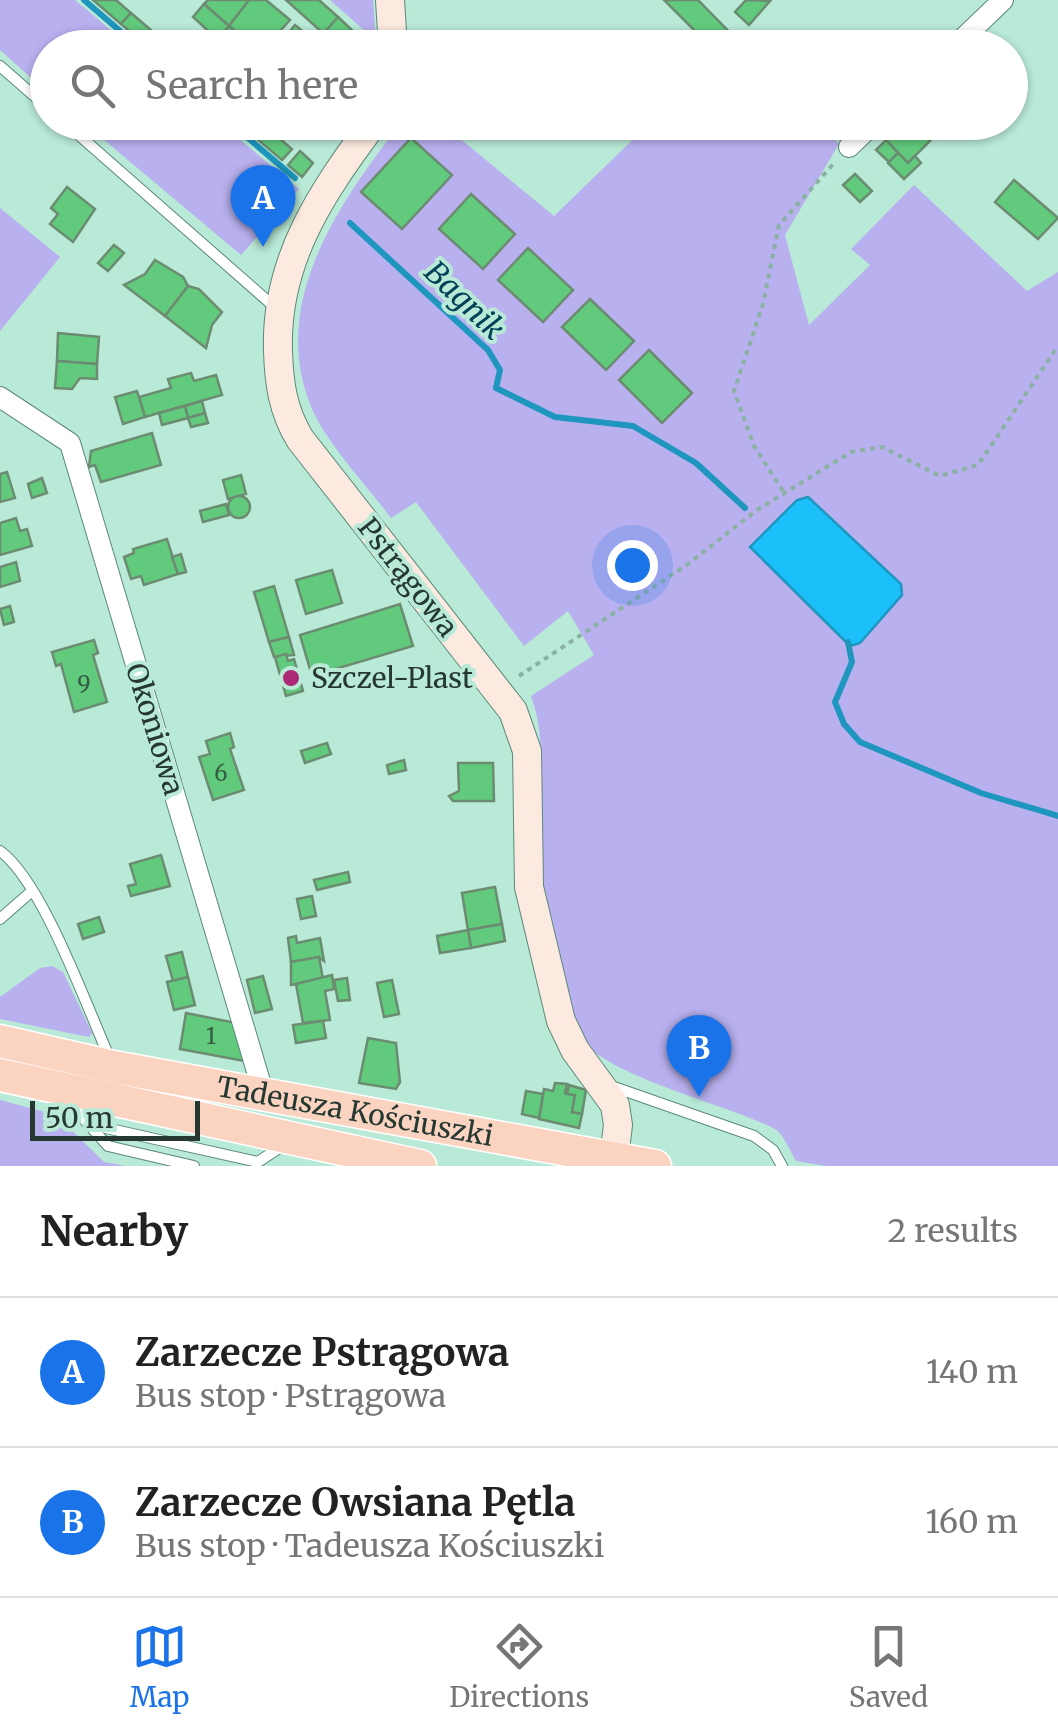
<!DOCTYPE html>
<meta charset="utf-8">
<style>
body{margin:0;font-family:Merriweather,serif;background:#f6f6f6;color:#222}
.scale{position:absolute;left:30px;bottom:25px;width:170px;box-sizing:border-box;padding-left:10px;border:5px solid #253831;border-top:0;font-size:28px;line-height:35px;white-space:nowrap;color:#253831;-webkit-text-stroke:8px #b9e9d7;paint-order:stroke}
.you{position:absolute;left:632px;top:565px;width:35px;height:35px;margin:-25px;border:8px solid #fff;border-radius:50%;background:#1a73e8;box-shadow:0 0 0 15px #1a73e833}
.badge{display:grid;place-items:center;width:65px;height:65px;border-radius:50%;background:#1a73e8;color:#fff;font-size:32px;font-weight:700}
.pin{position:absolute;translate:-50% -82px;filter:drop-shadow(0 2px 5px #0008)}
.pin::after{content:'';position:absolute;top:52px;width:35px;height:30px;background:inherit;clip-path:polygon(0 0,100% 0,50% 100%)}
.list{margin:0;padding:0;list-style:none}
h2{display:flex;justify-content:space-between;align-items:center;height:130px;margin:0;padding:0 40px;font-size:42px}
h2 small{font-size:32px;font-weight:400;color:#767676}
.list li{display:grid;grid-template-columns:65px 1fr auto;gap:30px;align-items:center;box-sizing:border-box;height:150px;padding:0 40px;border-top:2px solid #e0e0e0}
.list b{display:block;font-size:38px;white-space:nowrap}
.list p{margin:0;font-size:32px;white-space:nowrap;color:#767676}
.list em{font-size:32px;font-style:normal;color:#767676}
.icon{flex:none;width:55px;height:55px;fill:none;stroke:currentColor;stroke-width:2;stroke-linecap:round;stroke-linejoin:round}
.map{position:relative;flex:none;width:1058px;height:1166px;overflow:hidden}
.search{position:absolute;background:#fff;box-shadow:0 2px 8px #0004;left:30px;right:30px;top:30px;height:110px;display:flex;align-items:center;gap:25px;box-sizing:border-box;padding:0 35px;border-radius:55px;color:#767676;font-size:38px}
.sheet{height:430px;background:#fff}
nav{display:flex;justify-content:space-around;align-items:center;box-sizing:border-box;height:140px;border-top:2px solid #e0e0e0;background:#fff;font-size:28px;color:#767676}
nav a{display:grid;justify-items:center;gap:5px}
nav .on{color:#1a73e8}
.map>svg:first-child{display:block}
</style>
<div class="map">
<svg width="1058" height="1166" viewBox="0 0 1058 1166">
<rect width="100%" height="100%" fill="#b9e9d7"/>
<!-- green -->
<g fill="#b8b0ef">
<path d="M0,0H75L131,47L48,48L47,92L0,50Z"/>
<path d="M330,0H373L376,41Z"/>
<path d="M701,122L818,123L839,144L785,235L809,325L870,265L851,249L914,185L1027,291L1058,272V1166H826L796,1161C791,1153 783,1133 775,1129C725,1103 610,1079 576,1035C559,1012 537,879 537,848C537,798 549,744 531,696L594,655L568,611L524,646L416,502L391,518C368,487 330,447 314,413C265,307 339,203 401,123H441L554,216L650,123H690L697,127Z"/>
<path d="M84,123H220L299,189L241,255Z"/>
<path d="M0,208L60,257L0,331Z"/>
<path d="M52,966L63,972L92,1033L89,1037L0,1019V997L40,968Z"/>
<path d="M0,1100L56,1115L104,1162L126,1166H0Z"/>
</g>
<!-- water -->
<path fill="#1bbffa" stroke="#1e96be" stroke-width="2.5" d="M808,497L901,584L902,595L860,643L850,646L750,547L797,500Z"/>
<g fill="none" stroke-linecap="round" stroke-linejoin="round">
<!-- stream -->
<g stroke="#1e96be" stroke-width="6">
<path d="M84,0L140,48"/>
<path d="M229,122L295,178"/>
<path d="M350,223L488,350L500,370L496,388L555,417L633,426L696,463L745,508"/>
<path d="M848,642L852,662L835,702L844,724L860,742L981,793L1058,816"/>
</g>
</g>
<!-- building -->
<g fill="#62ca7d" stroke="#6b8c71" stroke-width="2.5">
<path d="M93,0H116L131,13L121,24Z"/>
<path d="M208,0H249L229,26L204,4Z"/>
<path d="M249,0H266L290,20L265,48H253L229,26Z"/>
<path d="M286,0H319L338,17L324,34Z"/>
<path d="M664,0H698L745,48H712Z"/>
<path d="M746,0L770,1L749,25L735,12Z"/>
<path d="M204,4L229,26L218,40L193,17Z"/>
<path d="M131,13L172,48H149L121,24Z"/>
<path d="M338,17L371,48H325L318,40Z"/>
<path d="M295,25L306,34L297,45L301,48H276Z"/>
<path d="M229,26L246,41L241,48H227L218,40Z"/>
<path d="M804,33L819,48H789Z"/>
<path d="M260,122L292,149L282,160L250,133Z"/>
<path d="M323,122H348L338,135Z"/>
<path d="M904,122H912L930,141L908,163L886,140Z"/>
<path d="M411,138L452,175L402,229L361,192Z"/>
<path d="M886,140L898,153L889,162L876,150Z"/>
<path d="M300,151L313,163L302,177L288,165Z"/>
<path d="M898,153L908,163L915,156L921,163L904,179L888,163Z"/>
<path d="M855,174L872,191L860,202L843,185Z"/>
<path d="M1014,180L1058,218L1038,239L995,202Z"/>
<path d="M67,187L95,209L73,242L50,224L58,214L51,208Z"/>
<path d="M471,194L515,234L483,269L439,229Z"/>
<path d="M114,245L124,253L108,271L98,263Z"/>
<path d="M528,248L573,290L543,322L498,280Z"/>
<path d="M155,260L183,277L188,286L165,316L124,285L145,274Z"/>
<path d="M188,286L199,289L222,312L212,325L206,348L165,316Z"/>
<path d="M590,299L634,341L606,370L562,327Z"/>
<path d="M58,333L99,337L97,364L57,361Z"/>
<path d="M649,350L692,393L662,423L619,380Z"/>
<path d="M57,361L97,364V379L80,378L72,389L55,388Z"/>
<path d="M191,373L194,381L216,375L222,395L145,417L139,397L171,388L168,379Z"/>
<path d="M137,391L145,417L123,424L115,397Z"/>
<path d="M202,401L205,413L188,418L185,406Z"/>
<path d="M185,406L188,418L162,425L159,413Z"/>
<path d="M205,413L208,423L191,427L188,418Z"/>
<path d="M152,433L161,465L101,482L95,465L89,467L91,451Z"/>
<path d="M7,472L15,498L0,502V474Z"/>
<path d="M241,475L246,494L228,499L223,480Z"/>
<path d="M42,478L47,493L32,498L28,484Z"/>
<circle cx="239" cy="507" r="11"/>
<path d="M226,504L229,515L203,522L200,511Z"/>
<path d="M16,518L20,531L27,529L32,546L0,555V523Z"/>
<path d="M167,539L178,574L144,585L141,576L131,579L124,557L134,553L133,549Z"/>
<path d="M181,554L186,572L178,574L172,557Z"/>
<path d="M16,562L20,581L0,587V567Z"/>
<path d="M332,570L342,603L306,614L296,580Z"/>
<path d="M274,586L289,637L269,642L254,592Z"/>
<path d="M400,604L413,646L312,676L300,635Z"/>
<path d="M10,606L14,622L4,625L0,609Z"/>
<path d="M289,637L294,655L274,657L269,642Z"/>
<path d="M94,640L98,653L93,655L107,702L74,712L61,664L56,666L52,652Z"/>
<path d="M286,654L288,661L294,659L303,691L286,696L275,657Z"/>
<path d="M230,733L234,747L230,749L244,790L213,800L199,757L210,754L206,741Z"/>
<path d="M327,743L331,754L305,763L301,751Z"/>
<path d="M404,760L406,770L389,774L387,765Z"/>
<path d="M458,763H493L494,801H453L449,796L459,791Z"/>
<path d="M161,855L170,886L131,896L128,886L136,884L130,864Z"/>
<path d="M348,872L350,882L317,890L314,880Z"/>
<path d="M495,887L502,924L468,930L462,893Z"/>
<path d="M312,896L316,916L301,919L297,899Z"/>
<path d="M99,917L104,932L83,939L78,924Z"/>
<path d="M502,924L505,941L471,948L468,930Z"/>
<path d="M468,930L471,948L440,953L437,936Z"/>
<path d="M296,936L297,943L320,938L324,961L319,957L291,962L288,938Z"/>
<path d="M182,952L188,977L173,981L166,956Z"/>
<path d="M319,957L323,979L291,985V962Z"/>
<path d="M332,975L334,989L325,991L330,1020L303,1023L296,984Z"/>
<path d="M263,976L272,1009L255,1013L247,980Z"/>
<path d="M188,977L195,1005L174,1010L167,982Z"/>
<path d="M347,978L350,1000L338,1001L334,980Z"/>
<path d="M392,980L399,1014L384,1017L377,983Z"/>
<path d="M186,1013L236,1023L244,1061L180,1049Z"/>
<path d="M323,1021L326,1038L296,1043L293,1025Z"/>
<path d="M368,1038L396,1043L400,1082L396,1089L359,1083Z"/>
<path d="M555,1083L567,1084L565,1093L575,1095L572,1112L582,1114L579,1128L539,1119L544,1089L553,1091Z"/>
<path d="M569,1085L586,1090L582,1114L572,1112L575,1095L567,1094Z"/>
<path d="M526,1091L543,1094L539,1118L522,1114Z"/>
</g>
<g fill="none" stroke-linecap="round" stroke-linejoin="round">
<defs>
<g id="lane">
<path d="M0,66L48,108"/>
<path d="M64,122L278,310"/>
<path d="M0,851C43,882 87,1008 111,1061"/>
<path d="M0,919L32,891"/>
<path d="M611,1086L754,1136L773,1150L782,1166"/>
<path d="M68,1101L88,1124L258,1162L285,1144"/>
<path d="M89,1125L108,1146L194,1166"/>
</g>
<g id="street">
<path d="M953,48L1003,0"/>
<path d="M849,147L875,122"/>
<path d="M0,397L70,443L264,1095"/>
</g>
<g id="secondary">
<path d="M390,0L393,48"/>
<path d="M374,122C322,192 275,260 278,351C279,384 283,411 300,439L513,711L527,751L529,887L561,1021L575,1050L615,1105L618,1125L613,1166"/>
</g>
<g id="primary">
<path id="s1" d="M0,1041L114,1067L655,1166"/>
<path d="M0,1075L420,1166"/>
</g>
</defs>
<!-- lane casing -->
<use href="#lane" stroke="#5b8979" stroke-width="12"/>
<!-- street casing -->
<use href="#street" stroke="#5b8979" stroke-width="22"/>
<!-- secondary casing -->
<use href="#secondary" stroke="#5b8979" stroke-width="30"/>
<!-- primary casing -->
<use href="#primary" stroke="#fff" stroke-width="35"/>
<!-- path -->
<g stroke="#8ab1a3" stroke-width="4" stroke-dasharray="5 5" stroke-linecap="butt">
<path d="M783,491L754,446L734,391L763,304L779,225L836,161"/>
<path d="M519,676L688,564L757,510L851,452L882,447L940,476L978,465L1058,346"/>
</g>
<!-- lane -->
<use href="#lane" stroke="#fff" stroke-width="10"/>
<!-- street -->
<use href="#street" stroke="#fff" stroke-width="20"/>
<!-- secondary -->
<use href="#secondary" stroke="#fceae0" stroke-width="28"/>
<!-- primary -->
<use href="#primary" stroke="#fad4c0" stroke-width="32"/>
</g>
<!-- markers -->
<circle fill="#ac2974" stroke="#b9e9d7" stroke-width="4" cx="291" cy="678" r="10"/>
<g text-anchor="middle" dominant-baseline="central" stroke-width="8" stroke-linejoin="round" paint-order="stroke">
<!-- number labels -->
<g font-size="22" fill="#345c44">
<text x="84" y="684">9</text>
<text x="221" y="773">6</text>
<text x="211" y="1036">1</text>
</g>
<!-- street labels -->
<g font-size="28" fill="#253831" stroke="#b9e9d7">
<text transform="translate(408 577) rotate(52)">Pstrągowa</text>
<text transform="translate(155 729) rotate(73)">Okoniowa</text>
<text stroke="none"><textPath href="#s1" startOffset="362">Tadeusza Kościuszki</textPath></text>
</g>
<!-- poi labels -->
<g font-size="28" fill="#253831" stroke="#b9e9d7" text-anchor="start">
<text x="311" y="678">Szczel-Plast</text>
</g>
<!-- water labels -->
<g font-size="30" font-style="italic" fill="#004158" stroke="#b9e9d7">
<text transform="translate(465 300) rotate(44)">Bagnik</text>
</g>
</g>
</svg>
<div class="scale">50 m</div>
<div class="you"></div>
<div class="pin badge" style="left:263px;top:247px">A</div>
<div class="pin badge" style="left:699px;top:1097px">B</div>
<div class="search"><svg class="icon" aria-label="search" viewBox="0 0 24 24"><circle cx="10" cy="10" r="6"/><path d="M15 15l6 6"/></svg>Search here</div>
</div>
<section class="sheet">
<h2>Nearby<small>2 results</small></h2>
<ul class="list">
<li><span class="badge">A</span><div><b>Zarzecze Pstrągowa</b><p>Bus stop · Pstrągowa</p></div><em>140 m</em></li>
<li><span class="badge">B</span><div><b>Zarzecze Owsiana Pętla</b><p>Bus stop · Tadeusza Kościuszki</p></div><em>160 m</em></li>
</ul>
</section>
<nav>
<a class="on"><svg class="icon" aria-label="map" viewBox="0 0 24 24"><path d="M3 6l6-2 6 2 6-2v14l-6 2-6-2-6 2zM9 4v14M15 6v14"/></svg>Map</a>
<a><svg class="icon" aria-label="directions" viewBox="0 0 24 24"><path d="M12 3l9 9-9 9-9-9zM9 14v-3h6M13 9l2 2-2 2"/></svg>Directions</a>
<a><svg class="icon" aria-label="saved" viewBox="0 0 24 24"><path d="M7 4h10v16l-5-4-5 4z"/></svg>Saved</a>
</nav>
